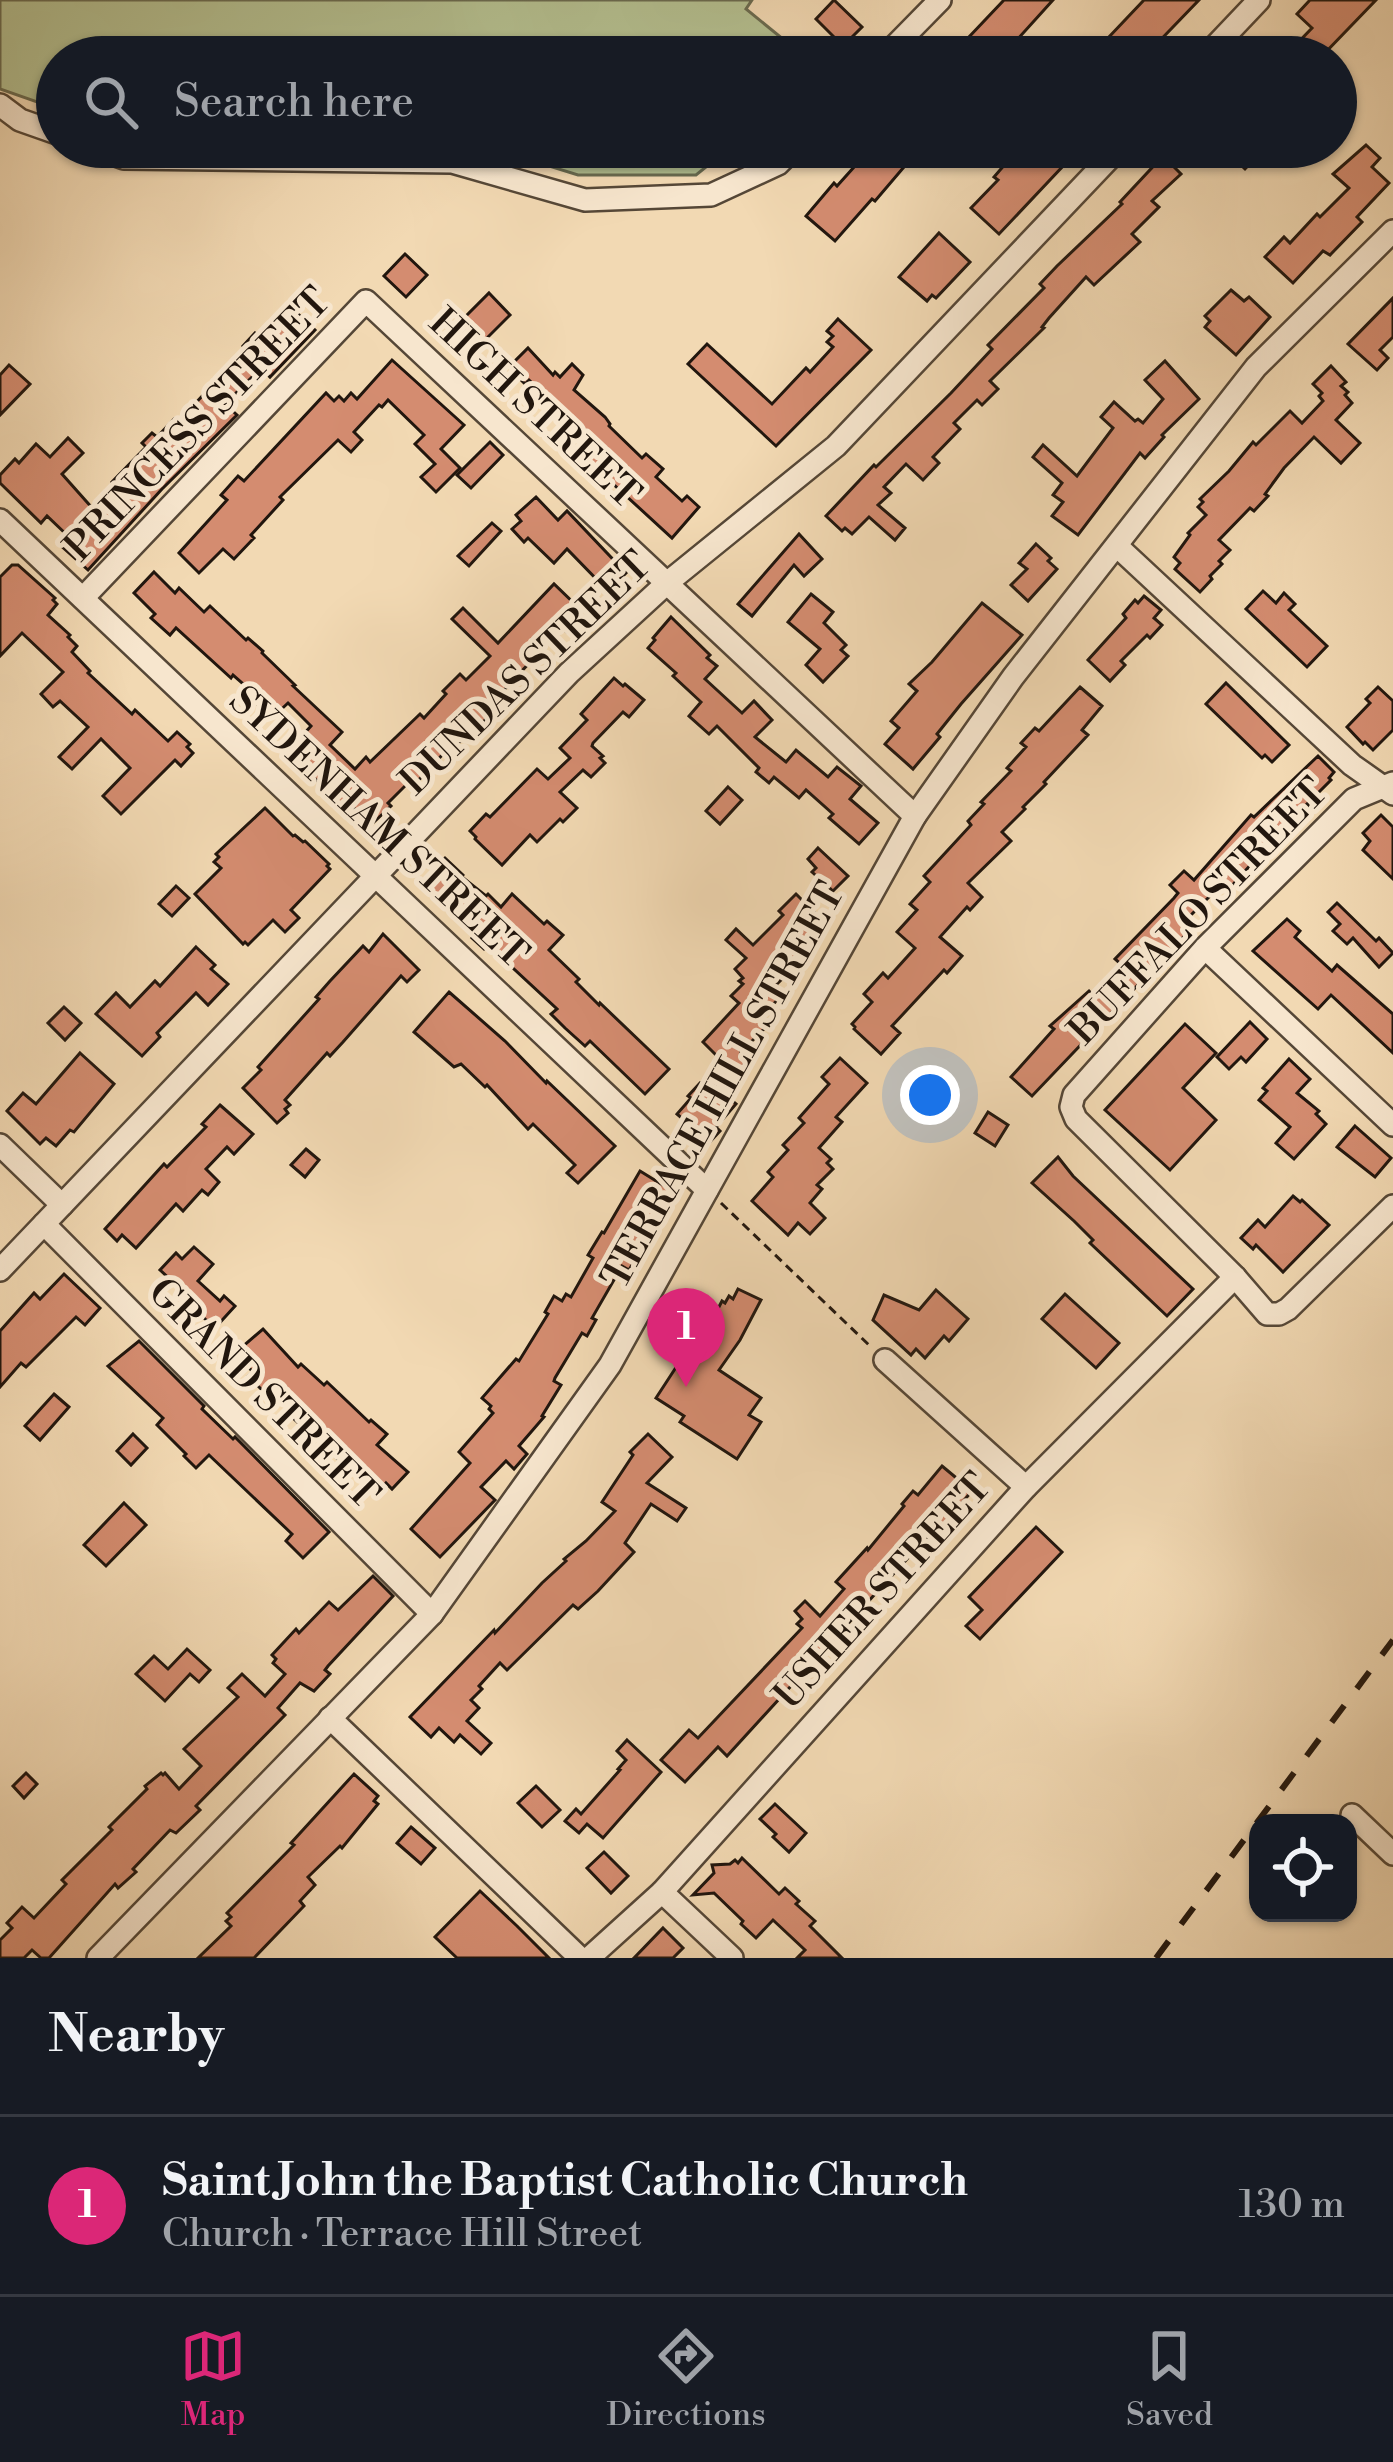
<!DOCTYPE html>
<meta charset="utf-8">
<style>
body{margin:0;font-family:"Libre Bodoni",serif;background:#20242c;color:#f1f3f6}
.controls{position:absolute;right:36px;bottom:36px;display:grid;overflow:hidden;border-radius:24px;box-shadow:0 3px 9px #0004}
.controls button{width:108px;height:108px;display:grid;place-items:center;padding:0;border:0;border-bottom:3px solid #363941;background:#171b24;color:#f1f3f6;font:60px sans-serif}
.you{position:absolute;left:930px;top:1095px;width:42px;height:42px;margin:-30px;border:9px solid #fff;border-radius:50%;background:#1a73e8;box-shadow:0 0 0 18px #1a73e833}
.badge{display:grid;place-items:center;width:78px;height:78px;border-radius:50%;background:#db2777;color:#fff;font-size:39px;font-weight:700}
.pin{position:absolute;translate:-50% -99px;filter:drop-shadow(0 3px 6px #0008)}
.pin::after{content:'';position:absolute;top:63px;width:42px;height:36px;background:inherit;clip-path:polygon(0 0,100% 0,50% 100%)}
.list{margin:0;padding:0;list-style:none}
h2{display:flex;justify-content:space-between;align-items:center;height:156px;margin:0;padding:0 48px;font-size:51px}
h2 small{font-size:39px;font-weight:400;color:#9ea1a6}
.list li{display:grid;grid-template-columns:78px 1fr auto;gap:36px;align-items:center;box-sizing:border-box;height:180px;padding:0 48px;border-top:3px solid #363941}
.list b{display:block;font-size:45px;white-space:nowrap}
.list p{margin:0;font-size:39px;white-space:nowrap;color:#9ea1a6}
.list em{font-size:39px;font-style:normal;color:#9ea1a6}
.icon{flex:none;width:66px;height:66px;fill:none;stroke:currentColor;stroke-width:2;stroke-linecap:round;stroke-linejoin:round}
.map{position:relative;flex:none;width:1393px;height:1958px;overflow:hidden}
.search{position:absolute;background:#171b24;box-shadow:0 3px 9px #0004;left:36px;right:36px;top:36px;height:132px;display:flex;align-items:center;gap:30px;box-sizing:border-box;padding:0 42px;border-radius:66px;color:#9ea1a6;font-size:45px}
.sheet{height:336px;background:#171b24}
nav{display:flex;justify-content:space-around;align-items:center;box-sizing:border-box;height:168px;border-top:3px solid #363941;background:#171b24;font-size:33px;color:#9ea1a6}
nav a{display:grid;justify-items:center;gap:6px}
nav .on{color:#db2777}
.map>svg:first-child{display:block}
</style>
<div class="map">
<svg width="1393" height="1958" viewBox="0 0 1393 1958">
<rect width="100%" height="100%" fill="#f2d9b3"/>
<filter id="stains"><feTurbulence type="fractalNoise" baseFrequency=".00167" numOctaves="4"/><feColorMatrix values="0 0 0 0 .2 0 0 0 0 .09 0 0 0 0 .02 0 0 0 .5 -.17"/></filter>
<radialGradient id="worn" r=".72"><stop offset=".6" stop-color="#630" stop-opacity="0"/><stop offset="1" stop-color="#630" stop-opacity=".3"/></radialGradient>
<!-- green -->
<g fill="#b4c091" stroke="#6a6b50" stroke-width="3">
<path d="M0,0H752L746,9L805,57H57V109L0,89Z"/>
<path d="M488,147H731L696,175H578Z"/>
</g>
<!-- building -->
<g fill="#d48c70" stroke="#21160e" stroke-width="3">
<path d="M834,0L862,27L843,46L816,19Z"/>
<path d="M1004,0H1053L1015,42L1017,44L1005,57H950Z"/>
<path d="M1144,0H1199L1144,57H1090Z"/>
<path d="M1310,0H1376L1321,57H1284L1312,28L1297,14Z"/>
<path d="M1366,145L1380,158L1372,167L1389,183L1357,217L1362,222L1330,255L1323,251L1293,283L1265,257L1284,237L1290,243L1317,214L1320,217L1349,188L1333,174Z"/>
<path d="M872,147H921L875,201L872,199L835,241L806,216L834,183L837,186Z"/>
<path d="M1020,147H1081L999,234L971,208L998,180L994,177Z"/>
<path d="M1222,147H1266L1245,169Z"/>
<path d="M1163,156L1181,174L1152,201L1159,207L1132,234L1140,242L1094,285L1086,277L1049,318L1042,327L1044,328L990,381L998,389L982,405L977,400L954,423L960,429L933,457L939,463L923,480L906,464L884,487L891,493L878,505L905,528L895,540L869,517L852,534L845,528L842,531L826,516L874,465L876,467L951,393L992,349L988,345L1044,288L1040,284L1057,266L1122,204L1120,202Z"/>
<path d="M939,233L970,262L936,298L932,295L927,301L899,277Z"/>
<path d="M405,254L427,275L406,297L384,276Z"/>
<path d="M1231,290L1244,301L1249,297L1270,317L1236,355L1205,327L1210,321L1205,316Z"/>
<path d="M489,293L510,315L478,347L463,332L468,326L462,320Z"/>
<path d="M1393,298V337L1380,350L1388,358L1377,370L1348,344Z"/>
<path d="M295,311L315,330L270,377L261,368L225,404L237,415L162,489L88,570L60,545L68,536L47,516L41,523L0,483V475L15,459L19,463L36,444L50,457L68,438L83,453L62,474L94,510L96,508L102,514L122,491L112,482L146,447L142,443L152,433L157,437L174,419L177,423L246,349L243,346L255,333L267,340Z"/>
<path d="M838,319L871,350L776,446L688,364L707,344L772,404L806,368L810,372L833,347L827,342L833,336L827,331Z"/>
<path d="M528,348L553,375L555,372L560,377L572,364L583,375L574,390L605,417L610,424L609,426L642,458L646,454L663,469L656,477L682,501L687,496L699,507L672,538L588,461L597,451L562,418L566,415L529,380L525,384L514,373L517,370L511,365Z"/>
<path d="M392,360L464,425L441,449L460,468L436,492L421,477L435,464L415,444L424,435L388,400L382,407L379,405L354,432L362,440L351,452L338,440L280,497L283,500L251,535L254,538L234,559L223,549L199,573L179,553L227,500L221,495L238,476L244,481L326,393L334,401L339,396L344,401L351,393L357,399Z"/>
<path d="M1165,361L1199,399L1162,435L1164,437L1145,458L1140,453L1078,535L1052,516L1063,502L1053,495L1062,483L1033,457L1043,445L1077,476L1113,428L1101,417L1114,402L1135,421L1138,419L1143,423L1163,399L1145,380Z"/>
<path d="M9,365L30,384L0,415V375Z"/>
<path d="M1331,366L1346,382L1341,386L1348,392L1345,395L1352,403L1336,420L1360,443L1341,463L1314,437L1284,468L1265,494L1268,496L1254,511L1250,508L1219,540L1230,550L1219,561L1222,564L1210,576L1212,579L1200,592L1175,569L1180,563L1174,557L1190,535L1188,533L1206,515L1198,507L1203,502L1200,499L1229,471L1253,442L1256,445L1290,411L1302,423L1323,401L1319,396L1322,393L1313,384Z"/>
<path d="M490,442L503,455L471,488L457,475Z"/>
<path d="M536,497L558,520L567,511L626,573L608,591L567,549L554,563L528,538L524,542L512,529L521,521L516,515Z"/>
<path d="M492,523L501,531L469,566L458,556Z"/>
<path d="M799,534L822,559L804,576L794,565L752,616L738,604Z"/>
<path d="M1036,544L1051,558L1048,561L1057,569L1028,601L1011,585L1027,569L1019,563Z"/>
<path d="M12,565H18L55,598L53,600L57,604L48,615L70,635L68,637L77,646L72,652L90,671L88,673L132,714L135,710L168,741L177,732L190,744L187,747L193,753L181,766L175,760L121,814L103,796L130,768L101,739L72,769L59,757L88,727L60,701L53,707L41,694L63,672L22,633L0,656V577Z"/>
<path d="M154,572L175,593L179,588L204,612L210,606L246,640L248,638L263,651L262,653L295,685L293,686L342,732L330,745L355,769L366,757L370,762L420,714L424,718L446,694L443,691L460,674L466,680L490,656L452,619L463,608L498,643L554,584L581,610L573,618L578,623L568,633L562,628L491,704L496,709L472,733L470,731L447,755L445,752L413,786L409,782L388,803L391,806L374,822L365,813L361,816L347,800L339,809L326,797L330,793L307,771L304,774L284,756L311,726L288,703L272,718L253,700L257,696L233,675L231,678L176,628L170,635L151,618L155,614L134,593Z"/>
<path d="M1263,591L1276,603L1284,593L1295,604L1289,610L1327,646L1307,667L1246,609Z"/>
<path d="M811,594L833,612L824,623L846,645L841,650L848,656L823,682L806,665L820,649L788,622Z"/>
<path d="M1144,596L1161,610L1154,618L1162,625L1150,638L1147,635L1121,661L1125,665L1110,681L1088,660L1126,618L1123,614L1135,600L1138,603Z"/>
<path d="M982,603L1022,635L961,704L937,734L940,737L913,769L885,744L899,728L891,721L917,691L909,684L932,662Z"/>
<path d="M671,617L710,655L707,658L717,666L705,679L742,713L754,701L772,720L755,737L786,762L796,750L828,777L837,767L861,786L850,799L878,823L859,844L829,818L833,814L806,790L799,798L774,777L769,783L756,772L759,768L717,726L709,734L689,716L701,702L673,676L676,673L648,648L655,640L653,638Z"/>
<path d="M614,678L623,686L625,684L644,700L629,717L623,712L593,743L592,746L603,756L600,758L605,763L591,777L583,770L560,792L577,808L563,822L560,819L537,842L530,835L502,865L475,839L476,837L470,831L486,814L490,817L537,769L548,779L570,758L560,748L587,720L581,714Z"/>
<path d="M1226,683L1289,745L1272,762L1265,755L1262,758L1206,704Z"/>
<path d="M1080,687L1102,706L1082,730L1088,735L1044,782L1046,784L1023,807L1025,809L1002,832L1011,841L968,883L982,897L970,910L967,907L940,937L962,956L947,973L944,970L892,1026L900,1033L881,1054L854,1029L855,1027L852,1024L872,1002L864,994L883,973L888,978L915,948L897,932L917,910L910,904L930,882L924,876L971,825L968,821L984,804L981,802L1011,771L1007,768L1026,747L1021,743L1035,728L1039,731Z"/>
<path d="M1378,687L1393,701V730L1373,750L1365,742L1363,744L1347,727L1370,703L1366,699Z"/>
<path d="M1318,756L1334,772L1329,778L1331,780L1307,804L1311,808L1285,833L1282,830L1228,890L1222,884L1188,918L1195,925L1032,1096L1011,1077L1054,1029L1050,1026L1089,991L1094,996L1123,966L1115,959L1174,898L1178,893L1170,885L1184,871L1194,880L1251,815L1254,817Z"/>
<path d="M728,787L742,800L720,824L706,811Z"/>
<path d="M265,808L293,836L295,835L303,842L305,841L329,864L327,866L330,869L291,910L299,918L285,932L273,920L248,945L245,942L243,944L195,894L221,868L214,862L219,857L216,854Z"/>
<path d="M1381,815L1393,827V879L1363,850L1370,841L1363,833Z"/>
<path d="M818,848L848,876L833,891L812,872L816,868L808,859Z"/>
<path d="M445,858L463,875L462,877L486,896L488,894L501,907L512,894L544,924L547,921L563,935L549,950L579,979L576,982L599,1005L600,1003L669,1069L645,1094L590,1041L585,1046L565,1028L551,1014L557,1009L488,945L484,949L472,938L477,933L421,883Z"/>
<path d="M176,886L189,898L172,916L159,904Z"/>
<path d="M796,894L816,914L813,918L821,926L801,946L808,953L776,985L784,993L760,1018L768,1025L741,1052L749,1060L735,1074L703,1042L739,1003L731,996L743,984L739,981L743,978L735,969L746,958L726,940L736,929L753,945L783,915L779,911Z"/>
<path d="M1337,903L1376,941L1379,938L1393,953L1379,967L1353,938L1347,944L1333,931L1340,924L1328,912Z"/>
<path d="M1287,919L1300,931L1295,937L1332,971L1337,965L1393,1014V1053L1331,995L1318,1009L1253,951Z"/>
<path d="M383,934L419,970L407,982L401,976L343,1042L330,1056L327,1053L285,1100L290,1105L285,1109L288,1113L277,1123L243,1088L261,1070L258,1067L319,999L316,997L330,981L363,946L369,952Z"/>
<path d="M196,947L215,965L211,969L228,984L208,1005L196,993L157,1033L160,1037L142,1056L96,1014L116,993L130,1007L155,981L160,986Z"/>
<path d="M449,992L505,1041L546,1083L547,1081L615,1146L578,1183L567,1173L575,1165L533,1124L528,1129L487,1085L485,1087L461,1064L454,1067L414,1032Z"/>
<path d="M64,1007L81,1023L65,1040L48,1023Z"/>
<path d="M1250,1022L1267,1039L1246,1062L1241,1057L1229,1069L1217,1057Z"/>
<path d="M1185,1024L1216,1053L1183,1088L1216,1120L1170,1170L1105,1110Z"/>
<path d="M80,1053L114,1084L74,1132L70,1130L56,1146L46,1138L40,1144L7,1111L23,1093L36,1104Z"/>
<path d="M840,1058L867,1083L836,1117L842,1122L819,1148L831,1159L827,1163L833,1169L817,1185L822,1189L810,1203L825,1218L810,1234L798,1223L788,1235L752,1201L773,1177L768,1172L788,1150L783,1145L804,1123L799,1118L829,1084L822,1077Z"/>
<path d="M1289,1059L1310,1079L1297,1093L1319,1111L1316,1114L1326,1124L1294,1159L1276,1143L1290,1127L1259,1100L1267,1091L1263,1088Z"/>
<path d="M700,1083L710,1091L715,1086L736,1104L716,1127L720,1131L706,1146L680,1125L684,1120L677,1114L691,1098L688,1096Z"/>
<path d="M220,1105L253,1134L234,1154L227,1147L206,1169L219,1182L208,1195L202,1190L183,1211L176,1204L136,1248L122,1235L117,1241L105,1229L164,1164L167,1167L206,1127L202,1124Z"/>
<path d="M988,1112L1008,1125L995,1146L975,1133Z"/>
<path d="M1355,1126L1391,1158L1375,1177L1337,1147Z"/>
<path d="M306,1149L319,1160L305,1177L291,1165Z"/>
<path d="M1058,1157L1073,1176L1193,1289L1167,1316L1090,1243L1093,1240L1074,1221L1032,1183Z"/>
<path d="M640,1171L674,1192L629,1270L622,1266L592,1318L596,1320L587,1336L582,1333L555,1378L554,1381L561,1385L542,1416L544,1417L519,1446L527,1454L514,1469L506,1461L481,1487L495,1500L440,1557L411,1529L470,1463L459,1452L493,1413L489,1409L491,1406L482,1398L516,1359L519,1361L548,1314L545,1312L554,1296L562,1301L566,1294L571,1297L593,1258L588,1255L602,1232L604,1233Z"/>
<path d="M1293,1196L1300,1202L1302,1200L1329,1225L1283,1272L1256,1245L1253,1249L1241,1238L1258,1220L1265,1227Z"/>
<path d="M194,1247L213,1264L198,1281L220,1301L224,1296L235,1306L215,1328L183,1299L187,1295L160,1270L176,1253L182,1259Z"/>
<path d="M64,1274L100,1308L85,1325L76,1317L26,1367L21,1363L0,1387V1331L34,1293L40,1299Z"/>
<path d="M738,1289L761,1300L740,1340L719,1370L761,1398L749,1415L761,1422L737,1459L680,1422L684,1416L656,1398L688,1349L691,1350L706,1324L709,1326L722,1301L725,1303L729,1296L733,1299Z"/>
<path d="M936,1290L968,1319L949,1341L944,1336L925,1358L916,1349L911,1355L873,1320L884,1295L919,1310Z"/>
<path d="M1065,1294L1119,1343L1096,1368L1042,1319Z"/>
<path d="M263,1329L298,1367L301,1364L324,1385L327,1382L369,1422L371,1420L387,1434L377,1445L408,1472L392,1489L386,1483L375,1496L363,1486L365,1484L293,1418L296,1414L269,1389L265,1393L248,1376L253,1372L235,1353Z"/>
<path d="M139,1341L204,1406L202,1409L233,1439L235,1437L329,1532L303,1558L286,1541L292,1534L209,1455L196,1468L184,1456L186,1454L157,1425L163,1418L108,1366Z"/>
<path d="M54,1394L69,1407L40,1440L25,1426Z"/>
<path d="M133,1434L147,1448L131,1465L117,1451Z"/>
<path d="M648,1434L672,1457L647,1483L686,1508L677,1521L651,1504L625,1543L634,1552L598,1591L578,1609L573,1605L507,1670L500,1663L479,1686L482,1689L471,1700L479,1708L467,1721L491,1743L481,1754L460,1735L454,1742L439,1728L431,1737L410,1717L494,1630L495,1633L542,1583L566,1561L564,1559L586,1541L615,1511L602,1502L633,1455L630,1452Z"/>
<path d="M942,1466L972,1491L949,1518L954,1522L943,1536L937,1530L931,1537L929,1535L727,1756L718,1747L685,1782L661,1760L689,1730L698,1738L802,1628L797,1624L802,1619L795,1611L805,1601L820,1616L844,1589L836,1582L867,1548L868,1550L904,1506L902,1504L913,1491L918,1495Z"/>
<path d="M124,1503L146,1525L106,1566L84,1545Z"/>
<path d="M1036,1527L1062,1552L980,1639L966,1626L982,1610L969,1597Z"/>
<path d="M373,1576L393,1596L328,1666L325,1670L330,1674L314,1691L300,1683L278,1708L285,1715L196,1806L200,1810L176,1833L170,1830L133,1869L136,1872L118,1888L115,1884L49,1958H41L32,1950L24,1958H0V1940L12,1928L7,1923L22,1907L34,1918L66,1884L62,1880L112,1830L109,1827L147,1789L145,1786L161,1773L163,1775L165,1773L179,1789L201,1766L184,1749L238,1697L228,1688L242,1674L265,1696L285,1674L273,1663L276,1659L272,1655L296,1629L299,1633L329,1602L338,1610Z"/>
<path d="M187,1649L210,1670L199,1682L190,1674L165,1701L136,1674L154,1656L168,1669Z"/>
<path d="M627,1740L661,1772L603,1838L587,1824L579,1833L565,1821L576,1809L581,1814L620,1770L618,1769L626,1760L617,1751Z"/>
<path d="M26,1773L37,1784L24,1798L13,1786Z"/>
<path d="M354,1774L378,1796L374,1801L378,1804L342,1848L340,1846L308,1877L315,1885L300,1901L304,1906L254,1958H198L231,1926L226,1921L231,1917L227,1913L294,1845L291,1843Z"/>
<path d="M536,1786L560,1810L542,1827L518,1803Z"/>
<path d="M775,1804L806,1833L789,1852L773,1837L776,1834L760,1819Z"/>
<path d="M411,1827L435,1848L421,1864L397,1843Z"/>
<path d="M604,1852L628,1876L611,1893L587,1868Z"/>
<path d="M742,1858L779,1894L785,1888L799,1901L796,1904L815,1921L810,1926L842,1958H797L805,1950L773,1920L756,1938L741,1924L743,1921L714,1893L693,1895L714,1873L712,1865L730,1864L735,1860L738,1863Z"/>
<path d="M480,1891L517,1926L549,1958H457L435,1937Z"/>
<path d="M663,1928L683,1948L673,1958H634Z"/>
</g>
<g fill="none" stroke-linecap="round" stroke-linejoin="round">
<defs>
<g id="minor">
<path d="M884,57L940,0"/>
<path d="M1205,57L1259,0"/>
<path d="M0,105L20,120L57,133"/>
<path d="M93,147L124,158L452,162L585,200L711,195L778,164L795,147"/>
<path d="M0,520L707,1190"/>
<path d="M1118,547L1352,765L1393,794"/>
<path d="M83,598L366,301L915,816"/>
<path d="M1393,783L1354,799L1205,948L1074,1095L1071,1107L1076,1119L1235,1277L1267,1314H1279L1288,1309L1393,1206"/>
<path d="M1205,948L1393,1125"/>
<path d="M0,1145L62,1205"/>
<path d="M44,1224L432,1614"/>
<path d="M0,1270L569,673L667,583L836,446L1120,147"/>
<path d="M885,1360L1026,1487"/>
<path d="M330,1718L580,1958"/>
<path d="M1352,1815L1393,1854"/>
<path d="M662,1892L732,1958"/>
<path d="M98,1958L432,1614L610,1365L915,816L1013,677L1256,367L1393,231"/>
<path d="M589,1958L662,1892L1026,1487L1235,1277"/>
</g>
</defs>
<!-- minor casing -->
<use href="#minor" stroke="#554737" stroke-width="26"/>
<!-- path -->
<path stroke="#21160e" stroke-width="3" stroke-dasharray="9 6" stroke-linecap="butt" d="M721,1203L870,1346"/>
<!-- minor -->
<use href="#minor" stroke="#f7e6ce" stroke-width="21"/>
<!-- rail -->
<path stroke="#21160e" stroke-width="6" stroke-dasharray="21 21" stroke-linecap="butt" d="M1156,1958L1393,1640"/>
</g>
<g text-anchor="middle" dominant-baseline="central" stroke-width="10" stroke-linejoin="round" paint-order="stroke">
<!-- street labels -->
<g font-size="39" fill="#21160e" stroke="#f7e6ce">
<text transform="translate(534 409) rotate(43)">HIGH STREET</text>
<text transform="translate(198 425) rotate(-46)">PRINCESS STREET</text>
<text transform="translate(526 674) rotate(-44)">DUNDAS STREET</text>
<text transform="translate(378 828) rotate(43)">SYDENHAM STREET</text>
<text transform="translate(1199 912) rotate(-46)">BUFFALO STREET</text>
<text transform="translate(724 1086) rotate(-61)">TERRACE HILL STREET</text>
<text transform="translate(263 1394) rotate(45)">GRAND STREET</text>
<text transform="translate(883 1592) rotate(-48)">USHER STREET</text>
</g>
</g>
<rect width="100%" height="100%" filter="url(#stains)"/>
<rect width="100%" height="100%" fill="url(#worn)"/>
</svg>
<div class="controls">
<button><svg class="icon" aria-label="locate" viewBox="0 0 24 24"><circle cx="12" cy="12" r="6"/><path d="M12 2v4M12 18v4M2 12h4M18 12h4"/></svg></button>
</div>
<div class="you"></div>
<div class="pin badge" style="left:686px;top:1387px">1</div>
<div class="search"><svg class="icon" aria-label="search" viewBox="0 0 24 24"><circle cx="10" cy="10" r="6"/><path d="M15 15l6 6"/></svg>Search here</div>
</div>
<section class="sheet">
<h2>Nearby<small></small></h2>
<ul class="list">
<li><span class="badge">1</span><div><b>Saint John the Baptist Catholic Church</b><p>Church · Terrace Hill Street</p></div><em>130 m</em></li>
</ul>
</section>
<nav>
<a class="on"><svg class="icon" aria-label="map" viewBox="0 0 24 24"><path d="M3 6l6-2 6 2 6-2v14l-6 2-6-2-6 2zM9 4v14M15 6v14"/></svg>Map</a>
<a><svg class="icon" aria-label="directions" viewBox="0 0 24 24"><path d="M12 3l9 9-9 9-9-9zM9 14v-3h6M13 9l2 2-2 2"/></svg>Directions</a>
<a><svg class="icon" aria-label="saved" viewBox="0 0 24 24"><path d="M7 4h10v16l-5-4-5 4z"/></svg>Saved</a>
</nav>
